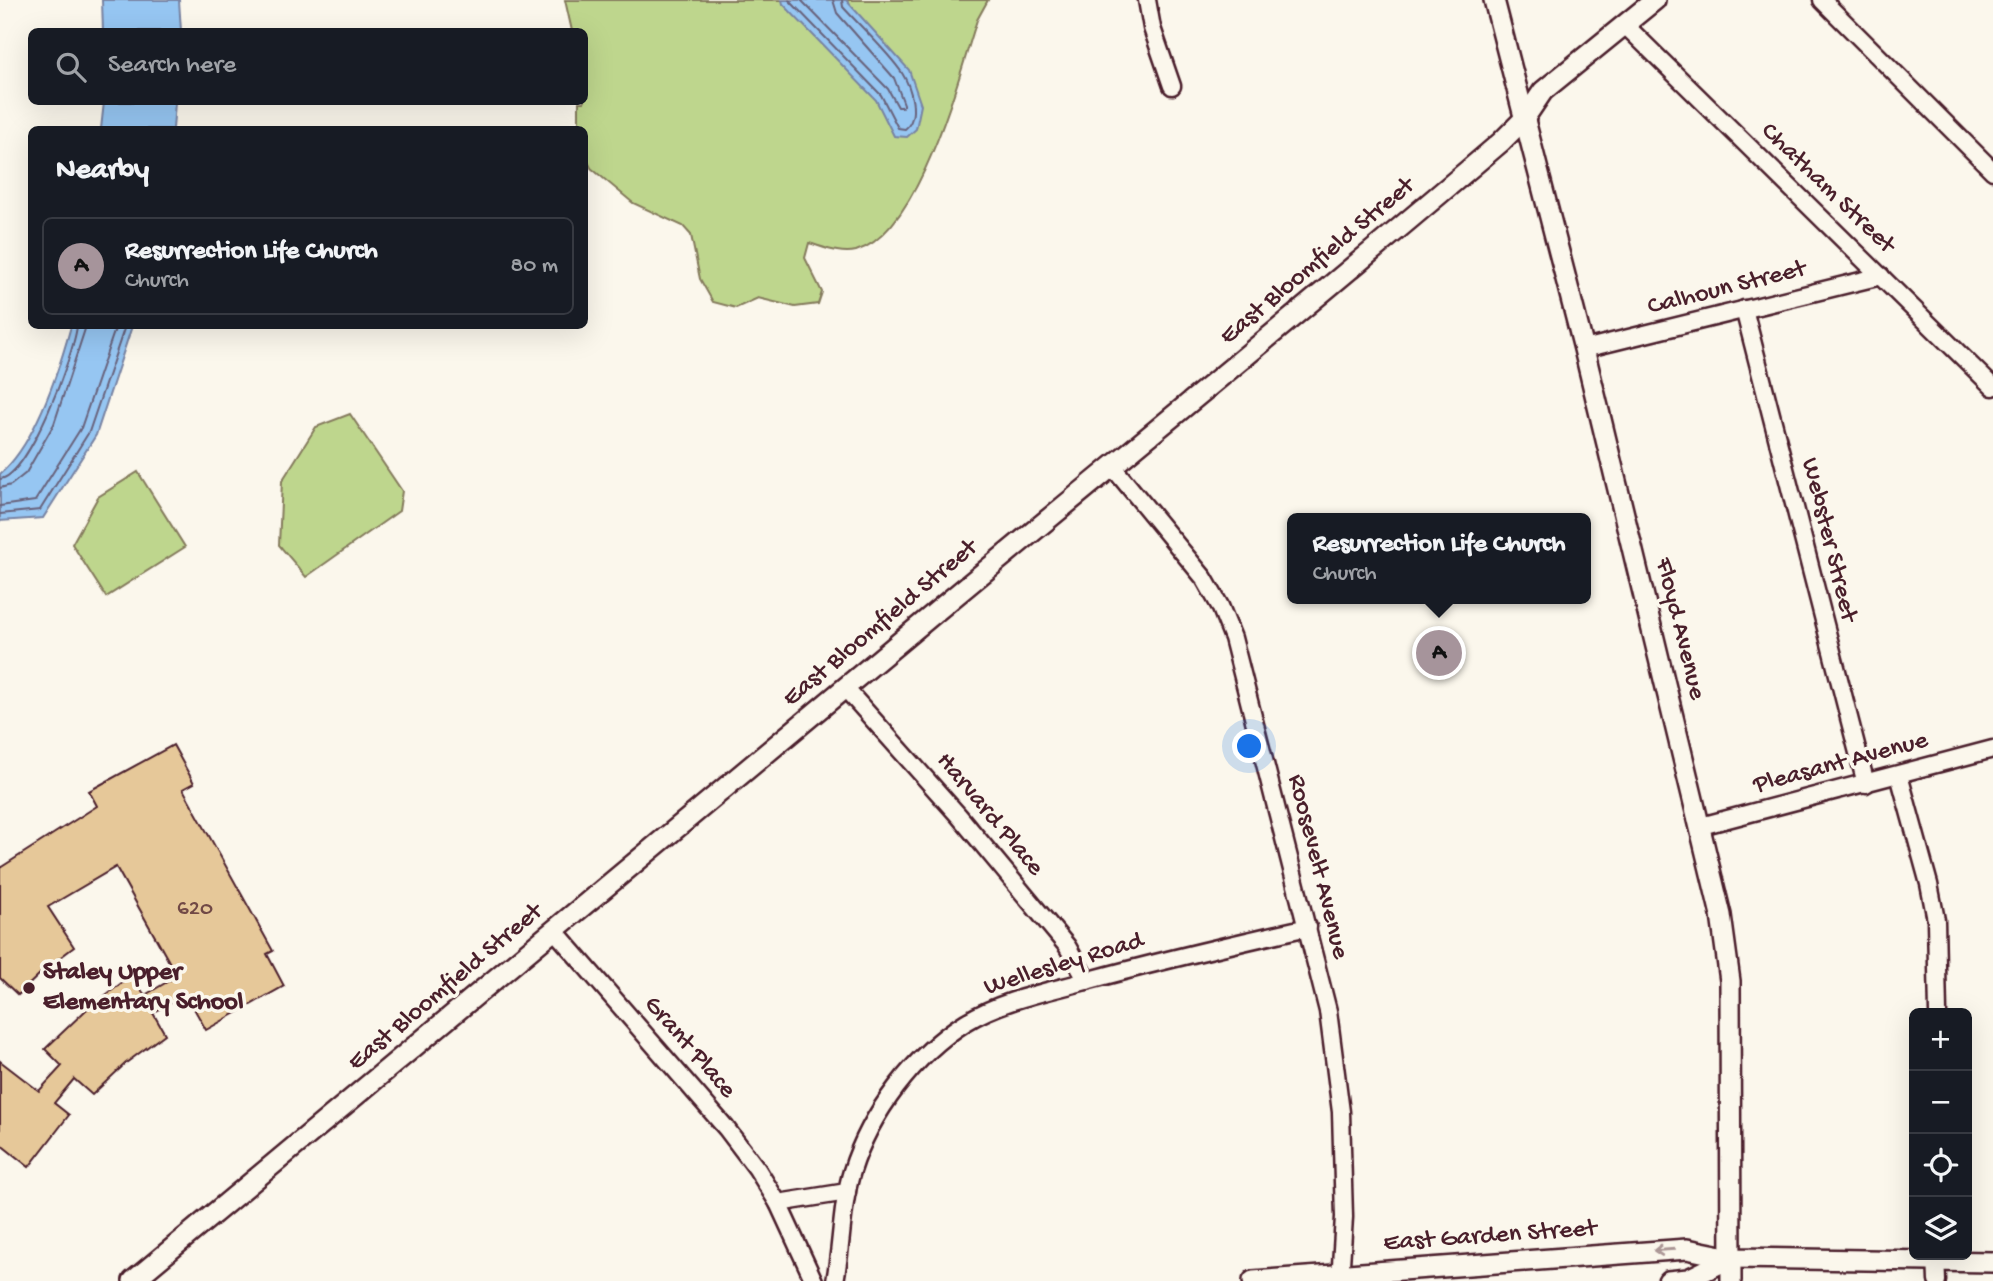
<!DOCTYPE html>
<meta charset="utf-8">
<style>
body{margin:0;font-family:"Gochi Hand",sans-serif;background:#242831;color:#f1f3f6}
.controls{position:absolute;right:21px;bottom:21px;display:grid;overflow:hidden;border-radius:10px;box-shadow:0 7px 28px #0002}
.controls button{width:63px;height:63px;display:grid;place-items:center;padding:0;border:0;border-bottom:2px solid #363941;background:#171b24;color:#f1f3f6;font:35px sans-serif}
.you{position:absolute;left:1250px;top:747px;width:24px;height:24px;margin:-18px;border:5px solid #fff;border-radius:50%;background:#1a73e8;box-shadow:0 0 0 10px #1a73e833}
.badge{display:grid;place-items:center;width:46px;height:46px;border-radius:50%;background:#a6949b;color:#111;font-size:23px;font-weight:700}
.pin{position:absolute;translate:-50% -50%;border:4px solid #fff;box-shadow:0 2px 7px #0006}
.popup{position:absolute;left:1287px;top:513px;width:304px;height:91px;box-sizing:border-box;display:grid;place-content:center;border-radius:10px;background:#171b24;filter:drop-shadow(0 2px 5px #0005);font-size:23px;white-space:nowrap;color:#9ea1a6}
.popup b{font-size:26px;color:#f1f3f6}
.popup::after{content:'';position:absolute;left:50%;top:100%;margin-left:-14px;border:14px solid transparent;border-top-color:#171b24}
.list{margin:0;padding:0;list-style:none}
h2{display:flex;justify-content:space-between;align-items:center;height:91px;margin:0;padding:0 28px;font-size:30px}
h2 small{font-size:23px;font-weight:400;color:#9ea1a6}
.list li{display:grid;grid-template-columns:46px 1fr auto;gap:21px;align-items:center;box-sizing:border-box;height:98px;margin:0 14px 14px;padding:0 14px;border:2px solid #363941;border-radius:10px}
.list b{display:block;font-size:26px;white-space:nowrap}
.list p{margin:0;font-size:23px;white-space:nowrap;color:#9ea1a6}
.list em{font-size:23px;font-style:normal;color:#9ea1a6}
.icon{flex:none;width:38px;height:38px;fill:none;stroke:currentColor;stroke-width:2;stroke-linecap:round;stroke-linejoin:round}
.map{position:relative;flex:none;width:1993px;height:1281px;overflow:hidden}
.search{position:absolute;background:#171b24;box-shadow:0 7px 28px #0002;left:28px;top:28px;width:560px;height:77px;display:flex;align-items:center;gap:18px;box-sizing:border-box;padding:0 24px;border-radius:10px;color:#9ea1a6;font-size:26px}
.panel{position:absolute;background:#171b24;box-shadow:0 7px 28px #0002;left:28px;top:126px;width:560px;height:203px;border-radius:10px}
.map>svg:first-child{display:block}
</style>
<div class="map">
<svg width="1993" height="1281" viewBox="0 0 1993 1281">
<rect width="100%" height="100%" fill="#fbf7ec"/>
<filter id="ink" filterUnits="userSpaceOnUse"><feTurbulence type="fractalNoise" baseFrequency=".0143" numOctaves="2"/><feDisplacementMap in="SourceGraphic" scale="14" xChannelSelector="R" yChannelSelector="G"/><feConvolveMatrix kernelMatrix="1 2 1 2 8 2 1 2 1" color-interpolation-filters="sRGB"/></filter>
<g filter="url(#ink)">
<!-- green -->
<g fill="#bed68d" stroke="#847a5c" stroke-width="2">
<path d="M565,0H988L977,20C958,78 920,232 856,251C841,255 823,247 809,243L805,258L822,292L818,304L795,307L758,298L736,308L713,302L700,279L691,235L683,226L633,203L591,168L585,155L584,130L579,129V102H584V32L572,31Z"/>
<path d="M350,414L402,491L399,511L306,577L279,545L282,481L316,427Z"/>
<path d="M138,472L185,547L106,597L72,544L98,497Z"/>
</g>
<!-- water -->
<g fill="#96c6f2" stroke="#7883a2" stroke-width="2">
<path d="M102,0H179L181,31H103Z"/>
<path d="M782,0H846L909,70L921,105L916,129L907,137L894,136L876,100L783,4Z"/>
<path d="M104,102H175L173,129H101Z"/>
<path d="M71,326H132L96,435L43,518L0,521V474C35,444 59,370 71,326Z"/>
</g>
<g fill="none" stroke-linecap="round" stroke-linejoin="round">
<!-- shore -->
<g stroke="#68627b" stroke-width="2">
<path d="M789,0L881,95L898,128L905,129C920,117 911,87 902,73C889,53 860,26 843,7L842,0"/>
<path d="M801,0L888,89L898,107H902L904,104L894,78L837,13L833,0"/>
<path d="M0,479C29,476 74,354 77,326"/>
<path d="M0,488L11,485L26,473L54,424L86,326"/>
<path d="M0,506L35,501L81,428L116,326"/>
<path d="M0,514L40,510L89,432L125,326"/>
</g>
</g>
<!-- building -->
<path fill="#e6c899" stroke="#4a1f2b" stroke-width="2" d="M173,745L194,783L183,789L273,951L267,954L284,986L206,1030L186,994L153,1013L165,1034L126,1063L92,1095L74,1079L54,1103L69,1115L29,1167L0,1144V1061L39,1091L62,1066L45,1049L86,1010L131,976L145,995L177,976L116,867L48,907L74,947L45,969L18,995L0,978V868L97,806L89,791Z"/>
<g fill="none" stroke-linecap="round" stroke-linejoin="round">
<defs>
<g id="minor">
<path d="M1147,0L1152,28L1172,86"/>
<path d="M1822,0L1993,171"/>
<path d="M1625,25L1993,387"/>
<path d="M1744,309L1866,784"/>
<path d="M1584,349L1881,276"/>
<path d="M1112,466L1204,578L1220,606L1233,638L1328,1011L1341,1112L1344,1217L1340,1281"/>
<path d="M845,688L959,816L1067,946L1087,981"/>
<path d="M1899,775L1929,884L1936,920L1938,1013"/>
<path d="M1701,826L1993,749"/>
<path d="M555,931L726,1128L757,1169L778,1203L814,1281"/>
<path d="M778,1203L847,1192"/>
<path d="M1936,1255L1937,1281"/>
<path d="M835,1281C842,1245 841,1207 852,1171C870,1113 915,1054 966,1022C1002,1000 1046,992 1086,981C1160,961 1233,944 1308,927"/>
</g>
<g id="tertiary">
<path d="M1494,0L1584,349L1721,915L1730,981L1731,1281"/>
<path d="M133,1281C403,1059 669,834 937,611C1125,455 1315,301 1501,142L1524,119L1543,91L1655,0"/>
<path d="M1253,1281L1687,1249L1731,1258L1993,1262"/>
<path d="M1668,1281L1688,1279L1731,1258"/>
</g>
</defs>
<!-- minor casing -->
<use href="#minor" stroke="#4a1f2b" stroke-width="21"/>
<!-- tertiary casing -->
<use href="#tertiary" stroke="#4a1f2b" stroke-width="24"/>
<!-- minor -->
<use href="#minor" stroke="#fbf7ec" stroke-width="16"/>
<!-- tertiary -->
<use href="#tertiary" stroke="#fbf7ec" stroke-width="19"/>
</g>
<!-- one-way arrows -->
<defs><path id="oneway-shaft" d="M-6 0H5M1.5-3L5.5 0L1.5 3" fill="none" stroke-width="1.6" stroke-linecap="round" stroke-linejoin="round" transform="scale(1.75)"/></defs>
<use stroke="#ab9695" href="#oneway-shaft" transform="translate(1664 1250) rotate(176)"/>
</g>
<!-- markers -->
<circle fill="#4a1f2b" stroke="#fbf7ec" stroke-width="2.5" cx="29" cy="988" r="7"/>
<g text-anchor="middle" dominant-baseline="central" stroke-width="7" stroke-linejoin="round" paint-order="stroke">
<!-- number labels -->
<g font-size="23" fill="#714946">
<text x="195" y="909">620</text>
</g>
<!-- street labels -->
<g font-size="26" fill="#4a1f2b" stroke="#fbf7ec">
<text transform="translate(1827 189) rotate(44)">Chatham Street</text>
<text transform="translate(1318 262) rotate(-40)">East Bloomfield Street</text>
<text transform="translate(1727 289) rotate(-14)">Calhoun Street</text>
<text transform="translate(1828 540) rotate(76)">Webster Street</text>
<text transform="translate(881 624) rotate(-40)">East Bloomfield Street</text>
<text transform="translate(1679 629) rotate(76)">Floyd Avenue</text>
<text transform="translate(1841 764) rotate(-15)">Pleasant Avenue</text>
<text transform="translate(989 815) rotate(50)">Harvard Place</text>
<text transform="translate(1317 867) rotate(76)">Roosevelt Avenue</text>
<text transform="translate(1064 965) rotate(-17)">Wellesley Road</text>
<text transform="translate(446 988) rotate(-40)">East Bloomfield Street</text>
<text transform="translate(689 1048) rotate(49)">Grant Place</text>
<text transform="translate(1490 1237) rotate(-4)">East Garden Street</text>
</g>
<!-- poi labels -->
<g font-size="26" font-weight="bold" fill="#4a1f2b" stroke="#fbf7ec" text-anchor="start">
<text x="43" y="973">Staley Upper<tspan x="43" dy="30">Elementary School</tspan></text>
</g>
</g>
</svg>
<div class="controls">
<button>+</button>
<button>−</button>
<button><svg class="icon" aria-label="locate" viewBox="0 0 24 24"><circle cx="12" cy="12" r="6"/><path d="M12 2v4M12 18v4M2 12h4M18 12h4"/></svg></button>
<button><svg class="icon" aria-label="layers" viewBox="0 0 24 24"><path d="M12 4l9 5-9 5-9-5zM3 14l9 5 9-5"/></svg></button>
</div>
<div class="you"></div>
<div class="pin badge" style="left:1439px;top:653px">A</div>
<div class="popup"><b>Resurrection Life Church</b>Church</div>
<div class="search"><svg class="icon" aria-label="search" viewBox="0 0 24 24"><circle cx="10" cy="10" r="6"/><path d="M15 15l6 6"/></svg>Search here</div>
<section class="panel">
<h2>Nearby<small></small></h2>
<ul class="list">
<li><span class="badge">A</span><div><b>Resurrection Life Church</b><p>Church</p></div><em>80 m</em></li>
</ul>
</section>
</div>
